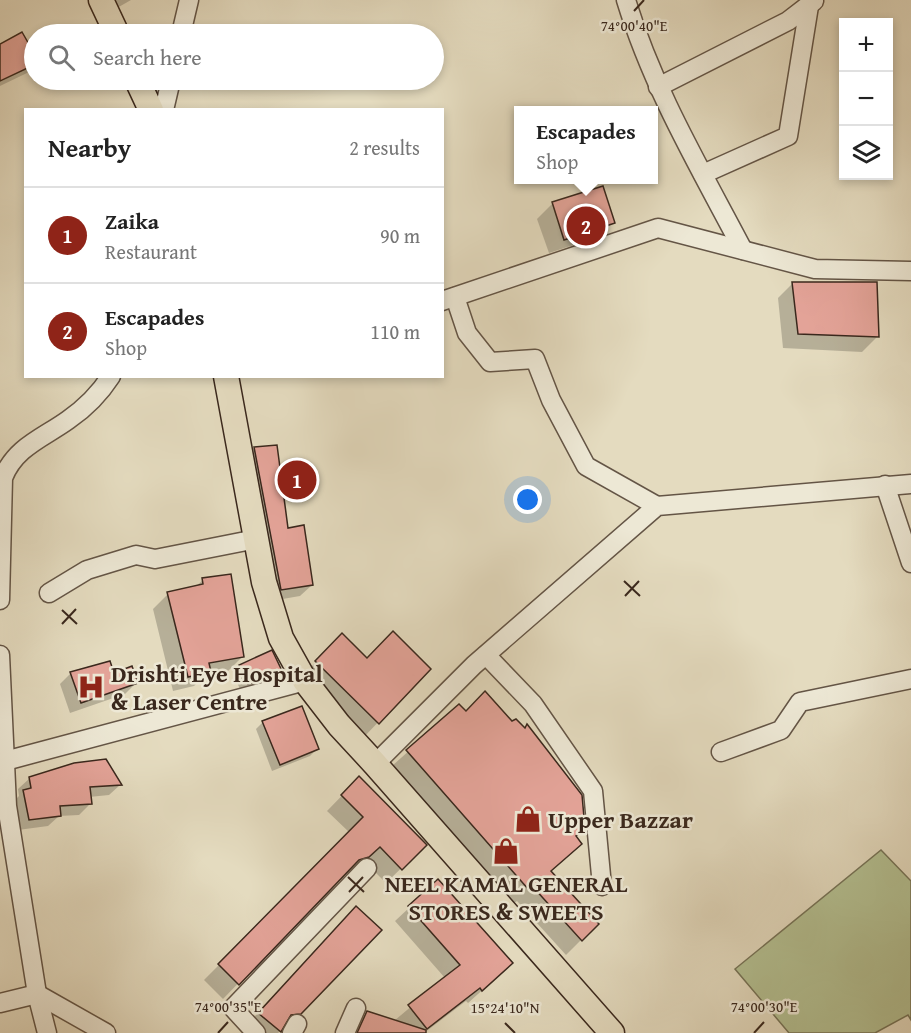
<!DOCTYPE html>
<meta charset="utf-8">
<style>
body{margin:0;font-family:"Gentium Book Plus",serif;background:#f6f6f6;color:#222}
.controls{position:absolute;right:18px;top:18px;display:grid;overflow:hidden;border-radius:0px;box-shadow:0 3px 9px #0003}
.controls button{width:54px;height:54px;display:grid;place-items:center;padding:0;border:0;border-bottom:2px solid #e0e0e0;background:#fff;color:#222;font:30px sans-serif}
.you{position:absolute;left:528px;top:500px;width:21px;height:21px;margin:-15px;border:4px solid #fff;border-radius:50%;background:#1a73e8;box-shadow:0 0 0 9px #1a73e833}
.badge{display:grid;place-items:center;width:39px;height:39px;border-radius:50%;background:#8f2418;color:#fff;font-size:20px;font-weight:700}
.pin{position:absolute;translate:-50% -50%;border:3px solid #fff;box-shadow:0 2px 6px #0006}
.popup{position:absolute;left:514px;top:106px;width:144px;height:78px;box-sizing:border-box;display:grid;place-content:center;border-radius:0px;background:#fff;filter:drop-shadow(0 2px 4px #0005);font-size:20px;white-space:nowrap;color:#767676}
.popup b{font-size:22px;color:#222}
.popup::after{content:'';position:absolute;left:50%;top:100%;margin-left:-12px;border:12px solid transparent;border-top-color:#fff}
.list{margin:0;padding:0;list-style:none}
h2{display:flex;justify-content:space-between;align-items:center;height:78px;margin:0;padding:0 24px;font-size:26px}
h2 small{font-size:20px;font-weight:400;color:#767676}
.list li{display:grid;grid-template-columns:39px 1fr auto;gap:18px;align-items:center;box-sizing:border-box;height:96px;padding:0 24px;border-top:2px solid #e0e0e0}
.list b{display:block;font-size:22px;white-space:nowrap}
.list p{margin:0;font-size:20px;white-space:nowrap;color:#767676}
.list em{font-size:20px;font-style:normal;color:#767676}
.icon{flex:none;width:33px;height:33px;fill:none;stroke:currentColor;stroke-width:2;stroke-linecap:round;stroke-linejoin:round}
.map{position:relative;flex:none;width:911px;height:1033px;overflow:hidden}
.search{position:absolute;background:#fff;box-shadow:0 3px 9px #0003;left:24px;top:24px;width:420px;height:66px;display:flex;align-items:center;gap:15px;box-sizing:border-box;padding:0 21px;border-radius:33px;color:#767676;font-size:22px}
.panel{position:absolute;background:#fff;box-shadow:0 3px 9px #0003;left:24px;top:108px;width:420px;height:270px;border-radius:0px}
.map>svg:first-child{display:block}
</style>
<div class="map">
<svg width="911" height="1033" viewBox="0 0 911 1033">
<rect width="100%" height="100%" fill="#e4dbbf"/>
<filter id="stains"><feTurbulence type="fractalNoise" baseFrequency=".00333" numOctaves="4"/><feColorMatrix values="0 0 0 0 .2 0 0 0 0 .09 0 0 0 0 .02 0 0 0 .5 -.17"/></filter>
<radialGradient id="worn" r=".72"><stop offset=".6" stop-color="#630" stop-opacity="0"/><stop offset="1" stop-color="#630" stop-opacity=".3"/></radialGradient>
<!-- green -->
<path fill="#b4c092" stroke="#777458" stroke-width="1.5" d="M881,850L911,881V1020L908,1015L875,1033H789L735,969Z"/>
<!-- shadow -->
<g fill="#0003">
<path d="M113,0H131L117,8Z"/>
<path d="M21,34L34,56V66L27,73L0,86V45Z"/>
<path d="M602,188L613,222L598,237L549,253L537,219L552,204Z"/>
<path d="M793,283L877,337L862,352L783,348L778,298Z"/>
<path d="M254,448L312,585L300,596L271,601L243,459Z"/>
<path d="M203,580L242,657L227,672L205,675L194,686L173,691L153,609L168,594L195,587Z"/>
<path d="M342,636L367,660L429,669L363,738L301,677Z"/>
<path d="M240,667L282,675L275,682L241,691L233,674Z"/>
<path d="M71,673L113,675L136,683L125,694L70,713L60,684Z"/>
<path d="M459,706L575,837L566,858L550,872L582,939L566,955L517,901L513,904L392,766Z"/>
<path d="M263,722L317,749L310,756L272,771L256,729Z"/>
<path d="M30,778L120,785L109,795L89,797L90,804L79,815L59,816L48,826L18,830L12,803L19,796L18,789Z"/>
<path d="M359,778L425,845L386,883L364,861L353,872L344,874L223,999L204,980L350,833L327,811Z"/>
<path d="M438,881L497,977L468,1003L466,1001L424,1033H350L367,1013L394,1021L445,978L395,921Z"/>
<path d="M341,923L380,930L278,1033H250L244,1028Z"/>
</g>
<!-- building -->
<g fill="#e3a398" stroke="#3a281d" stroke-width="1.5">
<path d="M22,32L34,53V65L0,81V44Z"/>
<path d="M603,186L615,223L564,240L552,202Z"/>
<path d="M792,282H877L879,337L798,334Z"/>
<path d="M277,445L288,528L304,525L313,585L281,590L254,447Z"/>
<path d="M231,574L244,657L209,663L211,672L188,677L167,592L203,584L202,578Z"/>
<path d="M393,631L431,669L379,724L315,661L342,633L367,658Z"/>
<path d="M272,650L284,675L248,684L239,665Z"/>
<path d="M110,661L114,673L132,666L138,683L81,703L70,672Z"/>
<path d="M485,691L512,721L516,719L525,728L527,724L582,795L585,829L576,836L582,844L551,871L599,924L582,941L533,887L529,890L406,750L459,704L466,711Z"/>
<path d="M302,706L319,749L280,765L262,721Z"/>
<path d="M106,759L122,785L90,787L92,804L60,806L61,816L29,820L23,790L31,788L29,777L74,763Z"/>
<path d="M359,776L427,845L402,870L380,847L369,857L359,860L239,985L218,964L363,817L341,795Z"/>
<path d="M438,879L513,963L482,991L480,988L427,1029L408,1005L460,965L408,906Z"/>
<path d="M356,906L382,930L301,1014L291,1015L281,1032L258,1013Z"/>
<path d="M367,1011L426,1030V1033H357Z"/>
</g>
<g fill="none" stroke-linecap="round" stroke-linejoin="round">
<defs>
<g id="minor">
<path d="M626,0C653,89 700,168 743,250"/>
<path d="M181,34L189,0"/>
<path d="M658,87L788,21L814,1"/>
<path d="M164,110L171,80"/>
<path d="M703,174L788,136L809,6"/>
<path d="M455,297L467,333L490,362L535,359L551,400L586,466L657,506"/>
<path d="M442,301L658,228L815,269L911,271"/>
<path d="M885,485L911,563"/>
<path d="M49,593L87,570L136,555L155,559L256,539"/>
<path d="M0,600L3,478C15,447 43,438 68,420C84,409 100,393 111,376"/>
<path d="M0,655L7,806L37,994L47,1033"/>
<path d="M486,655L533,704L593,791L602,886"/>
<path d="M721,752L781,730L800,702L911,679"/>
<path d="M5,761L305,681"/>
<path d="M375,764L474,665L657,506L911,484"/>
<path d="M0,1003L37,994L106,1033"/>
<path d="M256,1033L233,1008L367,868"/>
<path d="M292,1033L297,1024"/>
<path d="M345,1033L356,1008"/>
</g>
<g id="major">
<path d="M101,0L117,34"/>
<path d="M137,80L151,110"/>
<path d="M226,376L264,582L281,638L305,681L339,725L375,764L612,1033"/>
</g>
</defs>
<!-- minor casing -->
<use href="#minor" stroke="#645546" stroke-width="21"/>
<!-- major casing -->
<use href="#major" stroke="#3a281d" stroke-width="27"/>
<!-- minor -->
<use href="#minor" stroke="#ede8d5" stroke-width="18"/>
<!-- major -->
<use href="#major" stroke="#e4dbbf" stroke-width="24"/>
</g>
<!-- ticks -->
<path fill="none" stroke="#3a281d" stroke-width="2" d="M634,11L644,0M624,581L640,596M625,596L639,581M62,610L77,624M62,624L76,609M348,877L364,892M349,892L363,877M505,1023L515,1033M218,1033L228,1022M754,1033L764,1022"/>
<!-- icons -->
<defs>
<symbol id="hospital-bare" viewBox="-9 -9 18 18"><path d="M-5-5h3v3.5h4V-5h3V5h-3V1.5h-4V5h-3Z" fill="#8f2418" stroke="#ede8d5" stroke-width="2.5" paint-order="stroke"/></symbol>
<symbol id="shop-bare" viewBox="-9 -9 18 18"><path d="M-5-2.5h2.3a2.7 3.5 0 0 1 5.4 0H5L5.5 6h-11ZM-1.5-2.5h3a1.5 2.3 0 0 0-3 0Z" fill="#8f2418" stroke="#ede8d5" stroke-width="2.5" paint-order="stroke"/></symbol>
</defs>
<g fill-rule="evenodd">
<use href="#hospital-bare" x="72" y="668" width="38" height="38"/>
<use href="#shop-bare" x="509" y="800" width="38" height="38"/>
<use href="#shop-bare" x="487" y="832" width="38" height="38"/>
</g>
<g text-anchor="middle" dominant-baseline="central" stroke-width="5" stroke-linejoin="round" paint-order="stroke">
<!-- poi labels -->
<g font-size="24" font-weight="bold" fill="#3a281d" stroke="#ede8d5" text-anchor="start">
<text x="111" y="673">Drishti Eye Hospital<tspan x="111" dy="28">&amp; Laser Centre</tspan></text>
<text x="548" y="819">Upper Bazzar</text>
<text x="506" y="883" text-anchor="middle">NEEL KAMAL GENERAL<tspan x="506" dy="28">STORES &amp; SWEETS</tspan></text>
</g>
</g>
<g font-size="15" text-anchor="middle" fill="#3a281d" stroke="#ede8d5" stroke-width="5" stroke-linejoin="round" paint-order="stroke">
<text x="634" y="31">74°00'40"E</text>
<text x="228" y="1012">74°00'35"E</text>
<text x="764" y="1012">74°00'30"E</text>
<text x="505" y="1013">15°24'10"N</text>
</g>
<rect width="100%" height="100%" filter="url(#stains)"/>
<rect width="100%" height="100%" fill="url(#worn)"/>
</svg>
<div class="controls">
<button>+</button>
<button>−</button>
<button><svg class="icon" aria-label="layers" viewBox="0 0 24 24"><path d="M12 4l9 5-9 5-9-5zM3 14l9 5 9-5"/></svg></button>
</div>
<div class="you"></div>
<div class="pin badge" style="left:297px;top:480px">1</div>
<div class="pin badge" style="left:586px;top:226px">2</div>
<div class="popup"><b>Escapades</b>Shop</div>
<div class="search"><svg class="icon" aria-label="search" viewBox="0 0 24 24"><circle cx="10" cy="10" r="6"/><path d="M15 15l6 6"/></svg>Search here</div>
<section class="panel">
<h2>Nearby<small>2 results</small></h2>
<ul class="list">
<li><span class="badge">1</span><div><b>Zaika</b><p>Restaurant</p></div><em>90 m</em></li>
<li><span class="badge">2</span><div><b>Escapades</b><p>Shop</p></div><em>110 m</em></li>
</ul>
</section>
</div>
